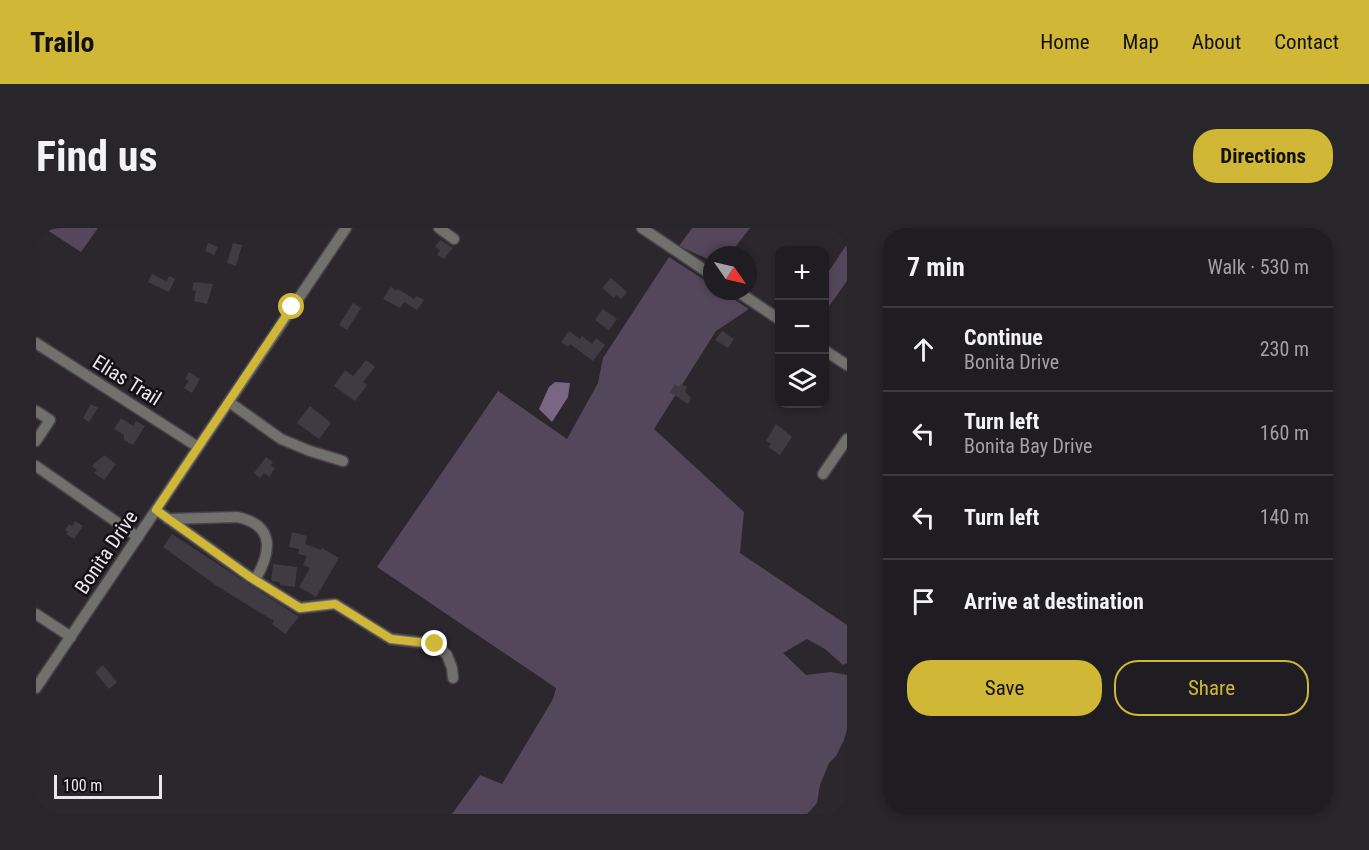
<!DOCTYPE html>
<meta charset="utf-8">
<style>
body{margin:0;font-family:"Roboto Condensed",sans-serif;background:#28262a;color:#f1f3f6}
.controls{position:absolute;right:18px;top:18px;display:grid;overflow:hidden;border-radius:12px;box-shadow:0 3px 9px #0003}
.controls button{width:54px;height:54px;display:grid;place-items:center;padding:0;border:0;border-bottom:2px solid #3d3b40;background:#201d22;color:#f1f3f6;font:30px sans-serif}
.compass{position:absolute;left:667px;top:18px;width:54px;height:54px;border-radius:50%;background:#201d22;box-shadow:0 3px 9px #0003;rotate:124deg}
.scale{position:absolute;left:18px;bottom:15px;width:108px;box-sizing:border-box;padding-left:6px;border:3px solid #eae7eb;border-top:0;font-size:16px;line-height:21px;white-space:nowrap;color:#eae7eb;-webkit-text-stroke:4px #131114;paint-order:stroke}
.stop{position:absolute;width:18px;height:18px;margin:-14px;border:4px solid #d0b736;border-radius:50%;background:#fff}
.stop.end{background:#d0b736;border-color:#fff;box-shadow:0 2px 6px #0008}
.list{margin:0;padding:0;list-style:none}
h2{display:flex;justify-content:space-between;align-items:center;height:78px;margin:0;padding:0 24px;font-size:26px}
h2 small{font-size:20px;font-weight:400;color:#a2a2a5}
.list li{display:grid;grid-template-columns:39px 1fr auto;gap:18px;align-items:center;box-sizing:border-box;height:84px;padding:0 24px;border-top:2px solid #3d3b40}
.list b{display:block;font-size:22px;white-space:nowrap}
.list p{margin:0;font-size:20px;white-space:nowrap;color:#a2a2a5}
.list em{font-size:20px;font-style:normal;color:#a2a2a5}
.actions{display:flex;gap:12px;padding:18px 24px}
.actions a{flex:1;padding:14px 0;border:2px solid #d0b736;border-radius:24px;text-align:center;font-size:21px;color:#d0b736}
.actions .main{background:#d0b736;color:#111}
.icon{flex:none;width:33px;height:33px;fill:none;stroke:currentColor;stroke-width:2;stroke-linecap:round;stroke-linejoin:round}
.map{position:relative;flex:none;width:811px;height:586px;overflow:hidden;border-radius:24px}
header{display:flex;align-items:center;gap:36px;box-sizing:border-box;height:84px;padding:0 30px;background:#d0b736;color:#111}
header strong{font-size:28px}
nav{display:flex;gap:33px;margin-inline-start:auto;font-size:21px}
.intro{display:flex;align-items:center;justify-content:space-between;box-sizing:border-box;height:144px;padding:0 36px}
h1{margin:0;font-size:42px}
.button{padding:15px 27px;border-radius:24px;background:#d0b736;color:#111;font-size:21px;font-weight:700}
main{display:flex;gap:36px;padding:0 36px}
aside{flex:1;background:#201d22;border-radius:24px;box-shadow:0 3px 9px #0003}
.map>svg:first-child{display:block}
</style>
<header>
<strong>Trailo</strong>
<nav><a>Home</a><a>Map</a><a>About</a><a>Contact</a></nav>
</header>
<div class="intro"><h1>Find us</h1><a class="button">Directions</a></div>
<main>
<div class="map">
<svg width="811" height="586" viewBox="0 0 811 586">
<rect width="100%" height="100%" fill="#2b272d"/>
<!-- green -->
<g fill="#54475b">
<path d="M8,0H62L45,24Z"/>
<path d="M656,0H714L693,27H676V33L643,18Z"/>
<path d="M811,16V53L789,84V49Z"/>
<path d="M633,29L676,57V63H685L713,81L680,103L618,201L708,284L704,325L811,397V435L807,437L789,421L771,411L747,425L770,447L795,444L811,447V501L808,512L800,528L793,535L784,557L781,575L771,586H416L444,547L466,556L517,471L520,460L341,339L462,163L531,211L562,155L567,130Z"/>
</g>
<!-- water -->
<path fill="#796584" d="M519,154L534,155L532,169L516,194L503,181L513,159Z"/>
<!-- building -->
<g fill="#403b42">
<path d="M404,12L417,20L408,31L401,27L404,22L399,19Z"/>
<path d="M172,15L182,19L178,27L169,23Z"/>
<path d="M197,15L206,17L200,38L191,35Z"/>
<path d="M116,46L130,53L133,48L139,51L133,64L112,54Z"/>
<path d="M575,50L591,64L585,71L580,67L578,70L566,60Z"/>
<path d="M158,54L177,56L171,76L158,73L160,63L156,62Z"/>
<path d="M355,59L360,63L362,61L364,62L378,71L381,68L388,72L381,82L368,74L364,80L347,71Z"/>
<path d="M317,75L325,80L311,102L303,97Z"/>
<path d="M567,81L581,91L573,102L559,92Z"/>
<path d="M533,103L544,111L546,108L556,116L560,110L569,117L557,133L534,116L532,119L525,114Z"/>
<path d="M686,103L698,111L692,120L679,112Z"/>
<path d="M330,132L339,139L327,154L331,157L319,173L298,158L309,142L317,148Z"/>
<path d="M153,144L164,151L156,165L148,160L153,153L149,151Z"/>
<path d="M639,156L643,159L645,156L651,159L649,163L655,170L652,176L634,164Z"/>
<path d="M55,176L62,180L53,194L47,190Z"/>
<path d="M274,178L295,195L283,211L261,195Z"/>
<path d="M85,190L97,198L100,193L109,198L97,217L88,212V207L78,201Z"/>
<path d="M740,196L756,209L744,227L732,219L735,216L730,213Z"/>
<path d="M68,227L80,236L68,252L58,245L61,242L56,238Z"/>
<path d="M230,229L237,234L235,237L239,240L233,249L228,245L224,250L218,245Z"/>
<path d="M39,293L47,298L38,311L30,306L32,304L29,302L33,296L36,298Z"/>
<path d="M256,304L271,308L269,316L285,322L286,320L303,330L280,369L263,359L274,340L267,337L271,328L262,326L263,321L253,319Z"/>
<path d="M136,306L263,389L249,406L236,396L238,393L181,358L127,319Z"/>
<path d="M237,336L261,339L259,359L244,357V354L235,353Z"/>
<path d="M67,437L81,454L73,461L59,444Z"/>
</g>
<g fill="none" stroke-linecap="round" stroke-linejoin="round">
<defs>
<g id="minor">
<path d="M403,0L418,11"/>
<path d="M606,0L676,47"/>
<path d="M701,63L744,92"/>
<path d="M0,115L162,219"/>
<path d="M788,122L811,137"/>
<path d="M193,174L245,211L274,223L307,233"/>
<path d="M0,183L14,192L0,213"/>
<path d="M0,238L102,309"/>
<path d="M787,246L811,211"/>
<path d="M120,282L214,349L264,380L299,376L355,411L399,416L411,427L416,440L417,450"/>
<path d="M132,291L201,289C240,297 235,325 219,352"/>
<path d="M0,386L35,409"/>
<path d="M0,460L310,0"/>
</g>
</defs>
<!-- minor casing -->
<use href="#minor" stroke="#464248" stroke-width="13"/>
<!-- minor -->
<use href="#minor" stroke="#70706c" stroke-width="10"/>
</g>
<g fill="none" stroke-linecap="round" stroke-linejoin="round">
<!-- route -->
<path stroke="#d0b736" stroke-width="8" d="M256,79L120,282L214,349L264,380L299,376L355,411L399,416"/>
</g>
<g text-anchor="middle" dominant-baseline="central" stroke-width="5" stroke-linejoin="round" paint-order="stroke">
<!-- street labels -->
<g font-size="20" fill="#eae7eb" stroke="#131114">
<text transform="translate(91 152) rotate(32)">Elias Trail</text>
<text transform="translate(70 324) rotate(-56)">Bonita Drive</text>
</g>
</g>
</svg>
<div class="controls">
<button>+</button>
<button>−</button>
<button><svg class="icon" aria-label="layers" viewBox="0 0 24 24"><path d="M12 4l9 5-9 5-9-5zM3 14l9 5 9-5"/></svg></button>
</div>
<svg class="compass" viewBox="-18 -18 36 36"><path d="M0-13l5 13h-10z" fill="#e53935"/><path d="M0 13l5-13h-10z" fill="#a2a2a5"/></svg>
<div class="scale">100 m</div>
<div class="stop" style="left:256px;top:79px"></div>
<div class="stop end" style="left:399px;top:416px"></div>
</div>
<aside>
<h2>7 min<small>Walk · 530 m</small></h2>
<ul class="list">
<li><svg class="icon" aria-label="ahead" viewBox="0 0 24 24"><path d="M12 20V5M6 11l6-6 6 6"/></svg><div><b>Continue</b><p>Bonita Drive</p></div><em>230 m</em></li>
<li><svg class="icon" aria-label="left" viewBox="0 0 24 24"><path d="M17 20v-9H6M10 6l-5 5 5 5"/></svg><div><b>Turn left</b><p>Bonita Bay Drive</p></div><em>160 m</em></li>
<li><svg class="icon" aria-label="left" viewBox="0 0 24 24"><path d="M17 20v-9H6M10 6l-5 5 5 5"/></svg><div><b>Turn left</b></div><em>140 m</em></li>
<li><svg class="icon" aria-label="arrive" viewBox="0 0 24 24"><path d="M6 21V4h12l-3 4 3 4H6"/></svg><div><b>Arrive at destination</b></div></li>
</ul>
<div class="actions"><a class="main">Save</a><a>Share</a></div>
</aside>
</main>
